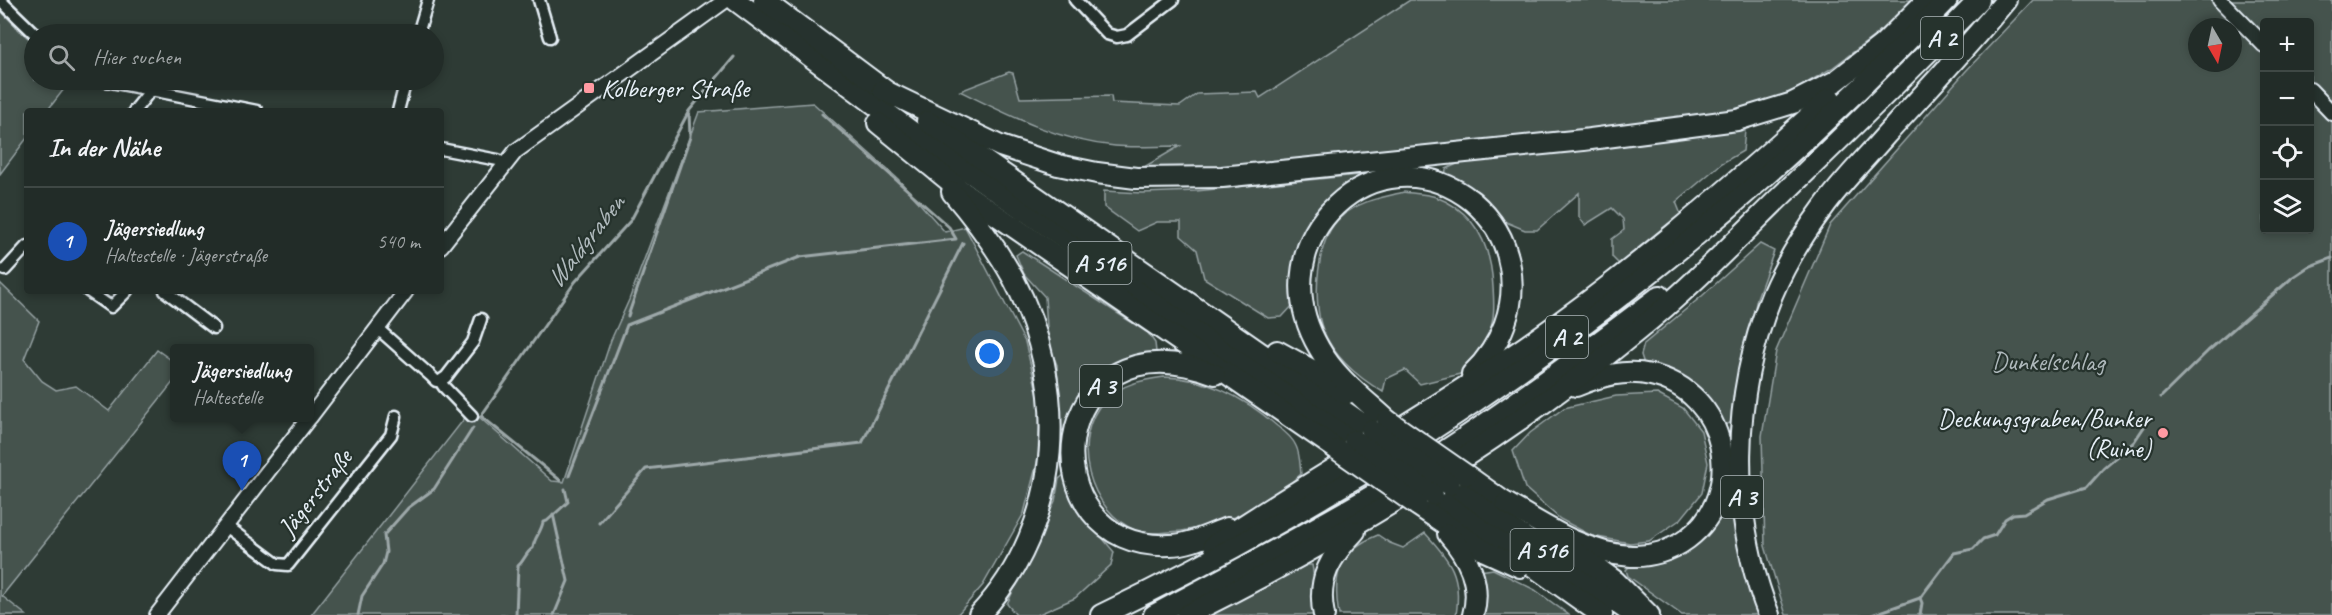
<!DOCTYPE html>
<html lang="de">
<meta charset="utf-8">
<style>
body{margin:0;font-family:Caveat,sans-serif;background:#2a3430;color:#f1f3f6}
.controls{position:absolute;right:18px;top:18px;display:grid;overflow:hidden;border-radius:6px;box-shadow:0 3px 9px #0003}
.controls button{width:54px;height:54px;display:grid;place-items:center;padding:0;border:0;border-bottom:2px solid #3f4845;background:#222c28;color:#f1f3f6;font:30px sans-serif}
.compass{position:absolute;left:2188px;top:18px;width:54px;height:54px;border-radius:50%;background:#222c28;box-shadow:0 3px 9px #0003;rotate:171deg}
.you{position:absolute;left:990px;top:354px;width:21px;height:21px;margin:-15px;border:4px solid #fff;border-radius:50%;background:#1a73e8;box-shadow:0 0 0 9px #1a73e833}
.badge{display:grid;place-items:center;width:39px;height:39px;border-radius:50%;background:#ff9aa2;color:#fff;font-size:20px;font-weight:700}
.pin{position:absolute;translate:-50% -50px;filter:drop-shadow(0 2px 3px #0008)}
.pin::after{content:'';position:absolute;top:32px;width:21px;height:18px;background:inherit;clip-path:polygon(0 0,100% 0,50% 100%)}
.popup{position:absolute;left:170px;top:344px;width:144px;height:78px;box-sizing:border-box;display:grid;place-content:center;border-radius:6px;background:#222c28;filter:drop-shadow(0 2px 4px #0005);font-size:20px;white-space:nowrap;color:#a2a7a8}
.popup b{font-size:22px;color:#f1f3f6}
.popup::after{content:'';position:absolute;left:50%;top:100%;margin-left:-12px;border:12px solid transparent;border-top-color:#222c28}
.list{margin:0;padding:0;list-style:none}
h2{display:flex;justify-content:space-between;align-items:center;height:78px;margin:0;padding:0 24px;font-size:26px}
h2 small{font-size:20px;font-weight:400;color:#a2a7a8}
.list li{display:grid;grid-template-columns:39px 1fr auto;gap:18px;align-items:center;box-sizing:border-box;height:108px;padding:0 24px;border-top:2px solid #3f4845}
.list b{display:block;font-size:22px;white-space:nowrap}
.list p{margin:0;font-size:20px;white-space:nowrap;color:#a2a7a8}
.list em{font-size:20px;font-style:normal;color:#a2a7a8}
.icon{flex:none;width:33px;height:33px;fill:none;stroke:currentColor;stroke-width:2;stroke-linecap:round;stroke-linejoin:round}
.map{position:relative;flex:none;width:2332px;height:615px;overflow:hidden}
.search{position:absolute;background:#222c28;box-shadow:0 3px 9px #0003;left:24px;top:24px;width:420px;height:66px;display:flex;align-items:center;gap:15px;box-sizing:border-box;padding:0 21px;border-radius:33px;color:#a2a7a8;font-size:22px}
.panel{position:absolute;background:#222c28;box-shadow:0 3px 9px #0003;left:24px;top:108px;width:420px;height:186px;border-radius:6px}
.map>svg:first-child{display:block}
</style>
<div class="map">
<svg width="2332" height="615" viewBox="0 0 2332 615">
<rect width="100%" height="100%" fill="#2e3b35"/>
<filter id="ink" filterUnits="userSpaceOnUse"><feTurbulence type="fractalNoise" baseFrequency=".0167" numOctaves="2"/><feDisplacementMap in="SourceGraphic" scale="12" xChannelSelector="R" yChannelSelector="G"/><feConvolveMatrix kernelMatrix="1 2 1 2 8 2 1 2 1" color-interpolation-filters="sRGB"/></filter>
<g filter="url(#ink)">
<!-- green -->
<g fill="#45524e" stroke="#96a2a3" stroke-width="1.5" fill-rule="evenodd">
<path d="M1410,0H1914L1873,37L1832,68L1795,90L1744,109L1642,124L1254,166L1139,170L1180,146C1158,146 1136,148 1115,146C1059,141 1010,116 960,91L1009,72L1013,73L1020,98L1111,96L1112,103L1180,106L1197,94L1257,92L1260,98Z"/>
<path d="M2033,0H2332V615H1786L1765,546L1762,436L1776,351L1830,225L1965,72ZM2264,22H2310V230H2264ZM2197,27H2233V63H2197Z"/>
<path d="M0,10L20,31L34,43V80H71L47,111H27V138L0,174Z"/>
<path d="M813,103L898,179L945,232L965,227L1025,342L1040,403L1038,459L1024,513L983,585L957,615H311L471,410L552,481L564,482L611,340L629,300L699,112Z"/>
<path d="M1745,130L1743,151L1722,163L1676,202L1682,217L1620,265L1612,257V239L1624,230L1623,219L1612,208L1585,225L1579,217V193L1537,230H1525L1506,222L1490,208L1445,178L1446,169L1457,164L1493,158Z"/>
<path d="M1358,175L1366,178C1336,203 1300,225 1293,266C1291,278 1294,292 1294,304L1282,317L1268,318L1204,278L1197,250L1181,236V222H1157L1137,231L1104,207V191L1142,193L1196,191Z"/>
<path d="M1404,192C1414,194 1426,193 1436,197C1476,212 1491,246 1493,287C1494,302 1495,319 1489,333C1483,347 1469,361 1460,374L1420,384L1405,370L1386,379L1383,392C1359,378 1334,357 1323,330C1312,302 1316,238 1341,217C1361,200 1380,198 1404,192Z"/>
<path d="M1760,244L1774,251L1757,298L1743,363L1737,420L1723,426L1645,367L1641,355L1644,344L1702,296Z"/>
<path d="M1022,251L1148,333L1155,343L1156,352C1098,364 1090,380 1067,431L1059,430L1057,365L1048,343L1045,297L1024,274L1016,255Z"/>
<path d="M0,283L39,321L24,359L42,381L56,390L76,386L109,411L157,350L174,362V381L2,596L26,615H0Z"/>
<path d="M1164,377C1207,378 1245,398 1277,426C1284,431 1293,439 1296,446C1300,454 1300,466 1301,474C1263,508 1220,529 1169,532C1159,533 1147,534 1137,531C1089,512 1068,439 1105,400C1121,384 1143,380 1164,377Z"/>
<path d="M1657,394L1683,408L1701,431L1708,463L1702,493L1681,519L1649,541L1630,543L1592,536L1560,519L1525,488L1513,451L1530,433L1564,408L1616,396Z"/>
<path d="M1065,474C1076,504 1093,528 1114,552L1111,565L1075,598L1037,615H1016L1007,604L1055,501L1059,479Z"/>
<path d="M1726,498L1730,500L1745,569L1759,615H1682L1628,576L1626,570L1630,566L1654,562Z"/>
<path d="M1425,533C1451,561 1462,576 1456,615H1339C1332,574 1338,551 1378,535L1390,543L1403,548Z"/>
<path d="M1306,565H1312C1316,583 1311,595 1319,615H1211Z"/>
<path d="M1493,569L1535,590L1569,615H1482L1480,571Z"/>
</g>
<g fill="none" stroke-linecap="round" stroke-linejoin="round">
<!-- stream -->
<g stroke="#9da8a9" stroke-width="3">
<path d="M628,316L690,137L689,112"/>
<path d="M2161,397L2208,351L2293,277L2308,267L2332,258"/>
<path d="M569,476L627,325L800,257L956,239L949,227L822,114"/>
<path d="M561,481L481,416L575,282L631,220L689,111L734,57"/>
<path d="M553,514L568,581L554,615"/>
<path d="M599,523L646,469L862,443L963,243"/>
<path d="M1920,598L1922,603L1920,615"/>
<path d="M358,615L362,596L383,564L386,552L384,535L408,508L434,489L473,428"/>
<path d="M516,615L518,566C525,560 525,553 533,548C534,537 541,533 543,522L547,521L568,502L565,489"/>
<path d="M1872,615L1920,598L1954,553L1973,549L1983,539L1995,535L2005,519L2013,514L2024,513L2048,499L2087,487L2103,469L2134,442L2144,427"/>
</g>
<defs>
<g id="minor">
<path d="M0,0L35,34"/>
<path d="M539,0L550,37"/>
<path d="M1075,0L1107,34L1117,37L1127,35L1173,0"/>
<path d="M418,34L428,0"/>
<path d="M100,80L257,111"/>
<path d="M134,111L151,90"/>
<path d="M398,111L406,80"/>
<path d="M441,149L498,160L504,164"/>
<path d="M5,270L27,246"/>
<path d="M88,291L111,307L127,291"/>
<path d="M165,291L214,328"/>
<path d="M377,328L431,376L436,381H440L444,387L472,416"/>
<path d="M440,381L446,377L473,342L481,319"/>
<path d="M226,526L277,564L288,565L391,435L396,416"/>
</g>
<g id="tertiary">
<path d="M2220,0L2264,45"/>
<path d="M2310,90L2332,113"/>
<path d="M441,246L516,151L726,0"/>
<path d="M310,417L406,291"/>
<path d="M157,615L309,418"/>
</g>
<g id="motorway">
<path d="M735,0L912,132L1354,440"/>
<path d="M764,0L894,97"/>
<path d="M883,90L1000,146L1058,165L1097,173L1136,178L1222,177L1583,140L1737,120L1793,103L1836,81L1882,45L1927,0"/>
<path d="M927,121L1371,430"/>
<path d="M878,123L963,192L1338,450"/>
<path d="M952,192C975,219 996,247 1013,278C1070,385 1065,524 979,615"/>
<path d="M1277,351L1310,369L1346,394"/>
<path d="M1215,374C1044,309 1024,552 1170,545C1189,545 1209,535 1227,528"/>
<path d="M1387,420C1363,398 1335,377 1319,348C1255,239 1377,126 1472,201C1492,218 1506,241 1510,267C1517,306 1501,346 1472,374"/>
<path d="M1466,475L1515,510"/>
<path d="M1450,485L1634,615"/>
<path d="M1433,495L1602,615"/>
<path d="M1506,503C1545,526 1584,553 1631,556C1650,557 1671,551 1687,539C1748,493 1727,391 1651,375C1625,369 1600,376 1576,386"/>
<path d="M1417,505L1485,551L1520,567"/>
<path d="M1448,534C1468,557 1482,583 1473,615"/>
<path d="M1564,544L1615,581L1649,615"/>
<path d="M1214,545C1310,480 1413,424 1509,358C1623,281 1728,190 1830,98"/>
<path d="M1101,615C1420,463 1704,257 1947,0"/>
<path d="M1154,615C1241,569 1328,523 1412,472C1497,419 1579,357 1660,296"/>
<path d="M1187,615C1346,536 1499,444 1637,331C1688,290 1734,242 1781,196C1848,131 1915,67 1979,0"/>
<path d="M1324,615C1316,579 1331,556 1355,531"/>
<path d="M1769,615C1729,514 1731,395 1772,295C1785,264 1803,235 1823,208C1841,183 1864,160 1885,136C1926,91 1968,47 2006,0"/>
</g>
</defs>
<!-- minor casing -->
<use href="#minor" stroke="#e8f1f8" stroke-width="15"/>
<!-- tertiary casing -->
<use href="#tertiary" stroke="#e8f1f8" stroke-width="18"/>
<!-- motorway casing -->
<use href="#motorway" stroke="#e8f1f8" stroke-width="24"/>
<!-- minor -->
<use href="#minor" stroke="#26332d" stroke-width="10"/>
<!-- tertiary -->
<use href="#tertiary" stroke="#26332d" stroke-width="14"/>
<!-- motorway -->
<use href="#motorway" stroke="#26332d" stroke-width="20"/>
<defs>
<g id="motorway-bridge">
<path d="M1387,420L1466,475"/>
<path d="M1371,430L1450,485"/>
<path d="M1354,440L1433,495"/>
<path d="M1338,450L1417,505"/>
</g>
</defs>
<!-- motorway-bridge casing -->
<use href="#motorway-bridge" stroke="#e8f1f8" stroke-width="24" stroke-linecap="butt"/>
<!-- motorway-bridge -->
<use href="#motorway-bridge" stroke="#26332d" stroke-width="20"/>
</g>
</g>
<!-- markers -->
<g fill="#ff9aa2" stroke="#26332d" stroke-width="2">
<rect x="583" y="82" width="12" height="12" rx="3"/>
<circle cx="2163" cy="433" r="6"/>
</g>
<g text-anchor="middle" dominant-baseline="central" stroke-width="4.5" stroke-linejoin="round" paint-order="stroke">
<!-- shield labels -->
<g fill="#26332d" stroke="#aeb8bb" stroke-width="1.5">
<rect x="1921" y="17" width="42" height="42" rx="4.5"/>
<rect x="1068.5" y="242" width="63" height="42" rx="4.5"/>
<rect x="1546" y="316" width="42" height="42" rx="4.5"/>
<rect x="1080" y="365" width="42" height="42" rx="4.5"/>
<rect x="1721" y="476" width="42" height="42" rx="4.5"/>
<rect x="1510.5" y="529" width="63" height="42" rx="4.5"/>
</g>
<g font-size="24" font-weight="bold" fill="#e8f1f8">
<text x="1942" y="38">A 2</text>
<text x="1100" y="263">A 516</text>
<text x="1567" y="337">A 2</text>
<text x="1101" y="386">A 3</text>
<text x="1742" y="497">A 3</text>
<text x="1542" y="550">A 516</text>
</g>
<!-- poi labels -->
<g font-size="26" fill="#e8f1f8" stroke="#26332d" text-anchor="start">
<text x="601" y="88">Kolberger Straße</text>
<text x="2151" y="418" text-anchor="end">Deckungsgraben/Bunker<tspan x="2151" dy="30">(Ruine)</tspan></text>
</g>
<!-- park labels -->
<g font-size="26" fill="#afb9bc" stroke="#26332d">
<text x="2048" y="361">Dunkelschlag</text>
</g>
<!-- street labels -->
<g font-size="26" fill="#e8f1f8" stroke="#26332d">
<text transform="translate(315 493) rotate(-52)">Jägerstraße</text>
</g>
<!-- water labels -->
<g font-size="27" font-style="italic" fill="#b0babd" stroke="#26332d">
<text transform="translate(585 241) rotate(-52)">Waldgraben</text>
</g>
</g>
</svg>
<div class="controls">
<button>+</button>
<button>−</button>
<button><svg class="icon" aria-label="locate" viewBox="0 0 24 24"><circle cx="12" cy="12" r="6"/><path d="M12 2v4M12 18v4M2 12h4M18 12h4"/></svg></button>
<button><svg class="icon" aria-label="layers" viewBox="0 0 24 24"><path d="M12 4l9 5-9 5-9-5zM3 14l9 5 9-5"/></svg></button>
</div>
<svg class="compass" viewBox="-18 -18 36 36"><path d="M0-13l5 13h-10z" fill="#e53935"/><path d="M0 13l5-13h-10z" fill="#a2a7a8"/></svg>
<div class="you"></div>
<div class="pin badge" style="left:242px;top:491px;background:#1a4fb4">1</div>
<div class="popup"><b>Jägersiedlung</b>Haltestelle</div>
<div class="search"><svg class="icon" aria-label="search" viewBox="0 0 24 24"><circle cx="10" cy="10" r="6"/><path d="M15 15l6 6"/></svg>Hier suchen</div>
<section class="panel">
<h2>In der Nähe<small></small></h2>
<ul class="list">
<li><span class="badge" style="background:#1a4fb4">1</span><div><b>Jägersiedlung</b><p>Haltestelle · Jägerstraße</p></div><em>540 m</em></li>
</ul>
</section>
</div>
